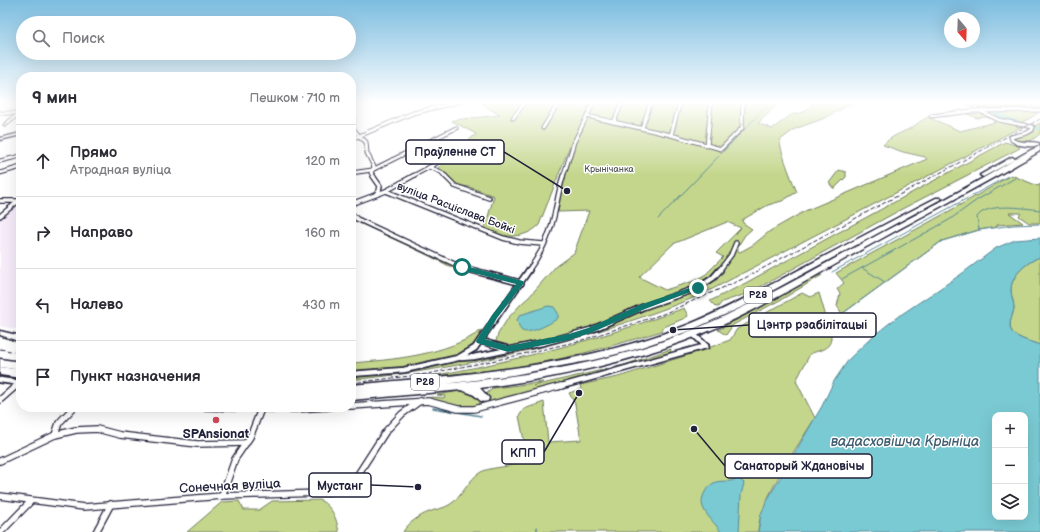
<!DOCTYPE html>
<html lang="ru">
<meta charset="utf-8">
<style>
body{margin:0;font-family:"Balsamiq Sans",sans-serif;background:#f2f2f3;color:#2b2b33}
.controls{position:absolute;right:12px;bottom:12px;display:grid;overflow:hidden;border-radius:8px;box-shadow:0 4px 16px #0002}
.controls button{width:36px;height:36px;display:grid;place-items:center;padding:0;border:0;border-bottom:1px solid #e1e1e2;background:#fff;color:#2b2b33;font:20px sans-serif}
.compass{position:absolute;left:944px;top:12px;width:36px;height:36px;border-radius:50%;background:#fff;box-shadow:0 4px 16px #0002;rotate:161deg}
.stop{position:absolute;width:12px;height:12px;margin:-9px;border:3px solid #0f766e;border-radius:50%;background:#fff}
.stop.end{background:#0f766e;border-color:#fff;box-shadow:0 1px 4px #0008}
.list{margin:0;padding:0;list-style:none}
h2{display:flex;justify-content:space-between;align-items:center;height:52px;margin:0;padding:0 16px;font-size:17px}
h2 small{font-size:13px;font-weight:400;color:#7c7c81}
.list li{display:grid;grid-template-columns:26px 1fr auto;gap:12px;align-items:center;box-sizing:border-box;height:72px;padding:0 16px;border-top:1px solid #e1e1e2}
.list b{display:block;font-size:15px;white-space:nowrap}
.list p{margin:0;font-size:13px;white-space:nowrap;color:#7c7c81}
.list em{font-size:13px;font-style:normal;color:#7c7c81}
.icon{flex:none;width:22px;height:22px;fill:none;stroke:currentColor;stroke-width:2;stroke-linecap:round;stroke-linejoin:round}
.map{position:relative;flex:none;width:1040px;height:532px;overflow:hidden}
.search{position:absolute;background:#fff;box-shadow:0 4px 16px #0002;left:16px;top:16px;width:340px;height:44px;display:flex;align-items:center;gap:10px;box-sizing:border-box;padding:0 14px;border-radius:22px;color:#7c7c81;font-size:15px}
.panel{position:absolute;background:#fff;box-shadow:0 4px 16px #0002;left:16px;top:72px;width:340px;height:340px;border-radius:16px}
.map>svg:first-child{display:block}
</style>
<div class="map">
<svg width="1040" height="532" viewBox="0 0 1040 532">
<rect width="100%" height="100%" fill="#fff"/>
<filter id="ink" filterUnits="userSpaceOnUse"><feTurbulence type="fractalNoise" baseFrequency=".025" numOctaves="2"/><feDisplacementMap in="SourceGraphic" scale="8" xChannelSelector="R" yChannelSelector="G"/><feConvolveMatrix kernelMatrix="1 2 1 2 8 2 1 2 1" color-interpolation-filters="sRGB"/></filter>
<g filter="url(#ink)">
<!-- built -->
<path fill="#f6ecfa" d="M21,203V330L0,326V217Z"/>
<!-- green -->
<g fill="#c3d68b" stroke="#727c63" fill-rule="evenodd">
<path d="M481,102H776L774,108L758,123L772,129L791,115L804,112L813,104L811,102H854L825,118L795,129L780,140C779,148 793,183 797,192L782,201L768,205L742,220L743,223L752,229L745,235L738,246V251L740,252L753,245L770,231L805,211L927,159L925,157L903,152L883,145C891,136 901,133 911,128C917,124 922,120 928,117L960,131L996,122L987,117L977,118L960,111L977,110L962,102H1013L1010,104L1037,103L1028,102H1040V105L1019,107L1040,111C1036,115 1024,122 1019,123L1025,125L703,294C591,340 472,368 351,380V363C392,360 447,355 482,330C474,349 461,355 443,361L508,349L485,338L492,324L487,335L488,339L493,342L496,341L498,334L508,318L522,303L529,297L556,266L574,253L589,211L558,212L561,192L577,138H573L539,225C526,239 501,239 486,229L485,227L494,196L469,187L457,185L437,169L476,134L452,121L454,120L500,115L488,108ZM727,222L741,228L716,253L723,257L706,274L694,281L665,290L639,277L673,244Z"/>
<path d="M1040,123V134C1031,141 1026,146 1015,140V138L1034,132L1036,125Z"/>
<path d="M1005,142L1018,146L1020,148L902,209L749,293L722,302L718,307H716L710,301L740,286Z"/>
<path d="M839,170L846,172V177L835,188H833L829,183Z"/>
<path d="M1011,175L1038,186L1040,184V223H1029L1019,216L1021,213H1009L1023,223L997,225V227L979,230L942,241L842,314L837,306L840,294L837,289L844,283L836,273C894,241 954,210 1011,175Z"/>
<path d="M351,215L432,255L434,258L459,268L455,269C421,251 386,236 351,219Z"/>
<path d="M1040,257V345C1032,342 1018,339 1012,332C1007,324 1013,316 1014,308C1014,302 1011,296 1011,290C1011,275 1027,262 1040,257Z"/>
<path d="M822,275L784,298L733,325L726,335L718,330L817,276Z"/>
<path d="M802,293L810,297L819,293L831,334C832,350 821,349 810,354L796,381L815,418C799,444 758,503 758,532H403C407,524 420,515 429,512C435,509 443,509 449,505C463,497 468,479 481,472C494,465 522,469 527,455L519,416L524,409L544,402L548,442L581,440L575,404L569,393L581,389L580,385L618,377L697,352L730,340L737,329Z"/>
<path d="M684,308L688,316L685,318L664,327L662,331C619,344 574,357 529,365C495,371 460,373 426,377C515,361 599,340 684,308Z"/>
<path d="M671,349L670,353L587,377L547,386L489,403L486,401L488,392L494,388L543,382L533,386L624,365Z"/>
<path d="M465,390L480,398V404C466,414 439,399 423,399L432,397L444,398L445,396L437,395Z"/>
<path d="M320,500C333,508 336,517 339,532H187L222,502L239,501L244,510H259L272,501Z"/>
</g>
<!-- water -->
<g fill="#7acad3" stroke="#578796" fill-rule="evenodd">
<path d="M1040,238V257C1027,262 1011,275 1011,290C1011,296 1014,302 1014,308C1013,316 1007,324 1012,332C1018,339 1032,342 1040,345V532H758L761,514L769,497L822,406L834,381L849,359L872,337L896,318L960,275L996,248L1015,240ZM995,415H1025V517H995Z"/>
<path d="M548,306L554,307L558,313V318C552,323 529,335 522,331C519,329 519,324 517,320L520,315Z"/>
<path d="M738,478L744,483L741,495L739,532H721C713,519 695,509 705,492C708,487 711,484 716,482C724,480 731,483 738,478Z"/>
</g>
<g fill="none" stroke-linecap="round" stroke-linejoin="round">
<!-- stream-far1 -->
<g stroke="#578796" stroke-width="1">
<path d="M658,219L771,102"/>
<path d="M979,230L1013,225L1040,224"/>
<path d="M862,268L885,282"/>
<path d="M832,272L1008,176"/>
<path d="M842,279L949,220L977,200L1015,178"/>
<path d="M842,314L942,241L979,230L977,217C987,202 1024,208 1040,210"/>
</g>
<!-- stream -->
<g stroke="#578796" stroke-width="1.5">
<path d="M433,408L481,416"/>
<path d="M537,527V532"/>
</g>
<!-- river -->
<path fill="#7acad3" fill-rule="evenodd" d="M1001,102H1005L1019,112L1017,113L998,114L1040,128V130L995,116V112L1013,111Z"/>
<defs>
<g id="street-far3">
<path d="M594,102L587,116L671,135L721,149L742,128L743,102"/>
<path d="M978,110L999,120L1033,127L1032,130L1027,133L1011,137L1012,140L1018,143"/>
<path d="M0,113H21"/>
<path d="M931,116L972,111L1040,110"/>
<path d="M513,118L525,102"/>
<path d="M614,122L622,102"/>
<path d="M5,125L20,113"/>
<path d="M543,128L559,102"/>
<path d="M642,128L651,102"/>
<path d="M671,135L680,102"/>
<path d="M351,139L359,136L353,128V102"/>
<path d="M707,146L711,102"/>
<path d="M0,161L21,156"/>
<path d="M429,167L441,172L446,177"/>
<path d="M0,173L21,167"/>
<path d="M351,173L372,170L456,128"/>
<path d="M374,177L371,173L374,167L367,153L366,142L359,136L413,113L459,102"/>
<path d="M411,177L437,163"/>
<path d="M563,177L574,142L587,116"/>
</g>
<g id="street-far2">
<path d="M373,176L380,186L379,191L376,194"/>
<path d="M445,176L455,186L489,198"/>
<path d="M386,191L503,238L519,242L543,244"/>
<path d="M0,201H18"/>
<path d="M351,204L386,191L413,176"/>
<path d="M351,213L357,219L461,267L475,271"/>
<path d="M0,216L21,199"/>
<path d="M528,271C540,255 550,236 554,216C557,203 559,190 563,176"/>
<path d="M719,271L731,255L736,243"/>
</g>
<g id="street-far1">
<path d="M471,270L521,283"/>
<path d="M693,334L706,346"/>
<path d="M480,341L506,348"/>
<path d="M461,358L474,357L542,343L591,330L643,307L698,288L713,278L720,270"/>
<path d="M351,374L404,370L458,358L475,348L529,270"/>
<path d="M0,380L21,383"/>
<path d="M15,387L20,383"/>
<path d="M558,387L706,346"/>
</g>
<g id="street">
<path d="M0,400L16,386"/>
<path d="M351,406L428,401L458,409H474L561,386"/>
<path d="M74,407L59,423L55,435L76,430L97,429L120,435L197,444L246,443"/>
<path d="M202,407L295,409L329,407"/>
<path d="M0,461L55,435"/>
<path d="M0,496L84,507L222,496L321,493L343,490L349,487L353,482L386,431L402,414L420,401"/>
<path d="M222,496L235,459L250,437L261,409"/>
<path d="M1,532L31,501"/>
<path d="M96,532L111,504"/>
</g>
<g id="secondary">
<path d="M21,133V135L0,140V138Z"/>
<path d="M0,331L21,336V342L0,335Z"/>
</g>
<g id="highway">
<path d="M1018,141C1025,143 1036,141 1040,144C1033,148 1024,146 1016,144L1015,143Z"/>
<path d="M1040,146V151C981,186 920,217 859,251C802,283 746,318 684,341C618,365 550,379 480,388L489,398L488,401C479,404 479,397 472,394C469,392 465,392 462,390L351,400V385C462,375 577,367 682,327C716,314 747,297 778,281C831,253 883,225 936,198H940L941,199L744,306L689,331L633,350L593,360L513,375L445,384C524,376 605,364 680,335C757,305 828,261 900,223C931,207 962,190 992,173C1006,165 1025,152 1040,146Z"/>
<path d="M1012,157L1015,159L1014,160L985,176L983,177L980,175Z"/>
<path d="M0,359L21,362V370L0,367Z"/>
<path d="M0,367L21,370V378L0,375Z"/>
</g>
</defs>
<!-- street-far3 casing -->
<use href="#street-far3" stroke="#22223b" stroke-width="5"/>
<!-- street-far2 casing -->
<use href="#street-far2" stroke="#22223b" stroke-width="6"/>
<!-- street-far1 casing -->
<use href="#street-far1" stroke="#22223b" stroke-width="8"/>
<!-- street casing -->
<use href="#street" stroke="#22223b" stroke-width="8"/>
<!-- secondary casing -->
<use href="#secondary" stroke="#22223b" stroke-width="3"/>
<!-- highway casing -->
<use href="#highway" stroke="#22223b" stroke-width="3"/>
<!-- street-far3 -->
<use href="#street-far3" stroke="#fff" stroke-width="3"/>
<!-- street-far2 -->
<use href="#street-far2" stroke="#fff" stroke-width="3.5"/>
<!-- street-far1 -->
<use href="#street-far1" stroke="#fff" stroke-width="4.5"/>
<!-- street -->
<use href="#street" stroke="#fff" stroke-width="5.5"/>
<!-- secondary -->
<use href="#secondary" fill="#fff" fill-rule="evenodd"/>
<!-- highway -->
<use href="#highway" fill="#fff" fill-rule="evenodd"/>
<!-- rail -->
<g stroke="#22223b" stroke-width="1" stroke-dasharray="4.5 2" stroke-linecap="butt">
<path d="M0,349L21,353"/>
<path d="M351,383L427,374L506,358L579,341L663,314L745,278L1040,119"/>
</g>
</g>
</g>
<!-- sky -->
<linearGradient id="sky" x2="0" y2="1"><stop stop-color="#7cbde0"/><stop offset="0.58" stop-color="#fff"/><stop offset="1" stop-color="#fff" stop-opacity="0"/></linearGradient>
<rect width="1040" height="176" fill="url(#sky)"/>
<!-- route -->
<path fill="#0f766e" d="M462,265L523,281L524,283L497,318L485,339L508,346L569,334L588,328L640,305L695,286H700L701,288L645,309L593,332L569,340L508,352L477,343L476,341L492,315L516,284L459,269V266Z"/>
<!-- markers -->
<circle fill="#d1495b" stroke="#fff" stroke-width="1.5" cx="216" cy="420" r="4"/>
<g text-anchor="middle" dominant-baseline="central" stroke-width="3" stroke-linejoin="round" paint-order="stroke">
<!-- far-park labels -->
<g font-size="9" fill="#525853" stroke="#fff">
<text x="609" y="169">Крынічанка</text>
</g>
<!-- shield labels -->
<g fill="#fff" stroke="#646476" stroke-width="1">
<rect x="744" y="287" width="28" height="16" rx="3"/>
<rect x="411" y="374" width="28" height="16" rx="3"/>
</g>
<g font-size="10" font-weight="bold" fill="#22223b">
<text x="758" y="295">Р28</text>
<text x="425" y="382">Р28</text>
</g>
<!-- street labels -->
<g font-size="11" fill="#22223b" stroke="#fff">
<text transform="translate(456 208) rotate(21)">вуліца Расціслава Бойкі</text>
</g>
<!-- near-poi labels -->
<g font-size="13" font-weight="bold" fill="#22223b" stroke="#fff">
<text x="216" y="434">SPAnsionat</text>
</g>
<!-- near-street labels -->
<g font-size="13" fill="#22223b" stroke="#fff">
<text transform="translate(230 486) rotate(-3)">Сонечная вуліца</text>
</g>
<!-- near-water labels -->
<g font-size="14" font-style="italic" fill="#415d70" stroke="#fff">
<text x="905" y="441">вадасховішча Крыніца</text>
</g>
</g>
<!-- callouts -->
<path fill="none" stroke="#22223b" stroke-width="1.5" d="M567 191L504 152M673 330L749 325M579 393L544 452M694 429L725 466M418 487L371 485"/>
<g fill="#22223b" stroke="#fff" stroke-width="1.5">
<circle cx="567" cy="191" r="4"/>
<circle cx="673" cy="330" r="4"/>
<circle cx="579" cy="393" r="4"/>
<circle cx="694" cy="429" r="4"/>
<circle cx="418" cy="487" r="4"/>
</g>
<g fill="#fff" stroke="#22223b" stroke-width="1.5">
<rect x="406" y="140" width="98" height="24" rx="4"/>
<rect x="749" y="313" width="127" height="24" rx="4"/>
<rect x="502" y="440" width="42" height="24" rx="4"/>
<rect x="725" y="454" width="147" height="24" rx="4"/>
<rect x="309" y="473" width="62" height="24" rx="4"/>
</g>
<g font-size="12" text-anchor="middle" font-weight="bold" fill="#22223b">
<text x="455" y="156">Праўленне СТ</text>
<text x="812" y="329">Цэнтр рэабілітацыі</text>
<text x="523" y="457">КПП</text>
<text x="799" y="470">Санаторый Ждановічы</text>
<text x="340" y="490">Мустанг</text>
</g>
</svg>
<div class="controls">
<button>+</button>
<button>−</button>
<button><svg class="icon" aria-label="layers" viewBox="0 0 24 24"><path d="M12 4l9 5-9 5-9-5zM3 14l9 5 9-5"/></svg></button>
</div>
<svg class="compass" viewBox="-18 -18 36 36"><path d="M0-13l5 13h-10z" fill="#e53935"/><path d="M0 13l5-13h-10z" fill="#7c7c81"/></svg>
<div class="stop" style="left:462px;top:267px"></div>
<div class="stop end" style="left:698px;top:288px"></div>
<div class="search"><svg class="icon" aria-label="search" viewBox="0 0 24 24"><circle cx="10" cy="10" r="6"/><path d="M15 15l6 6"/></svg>Поиск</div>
<section class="panel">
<h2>9 мин<small>Пешком · 710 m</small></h2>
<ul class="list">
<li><svg class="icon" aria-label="ahead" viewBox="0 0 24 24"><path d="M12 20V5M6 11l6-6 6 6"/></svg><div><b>Прямо</b><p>Атрадная вуліца</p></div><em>120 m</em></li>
<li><svg class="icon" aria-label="right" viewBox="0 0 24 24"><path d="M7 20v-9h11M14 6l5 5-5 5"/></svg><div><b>Направо</b></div><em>160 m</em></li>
<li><svg class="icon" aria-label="left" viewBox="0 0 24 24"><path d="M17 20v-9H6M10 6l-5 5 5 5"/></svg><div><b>Налево</b></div><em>430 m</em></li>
<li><svg class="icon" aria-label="arrive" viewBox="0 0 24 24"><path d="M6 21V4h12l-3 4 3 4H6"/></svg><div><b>Пункт назначения</b></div></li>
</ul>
</section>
</div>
